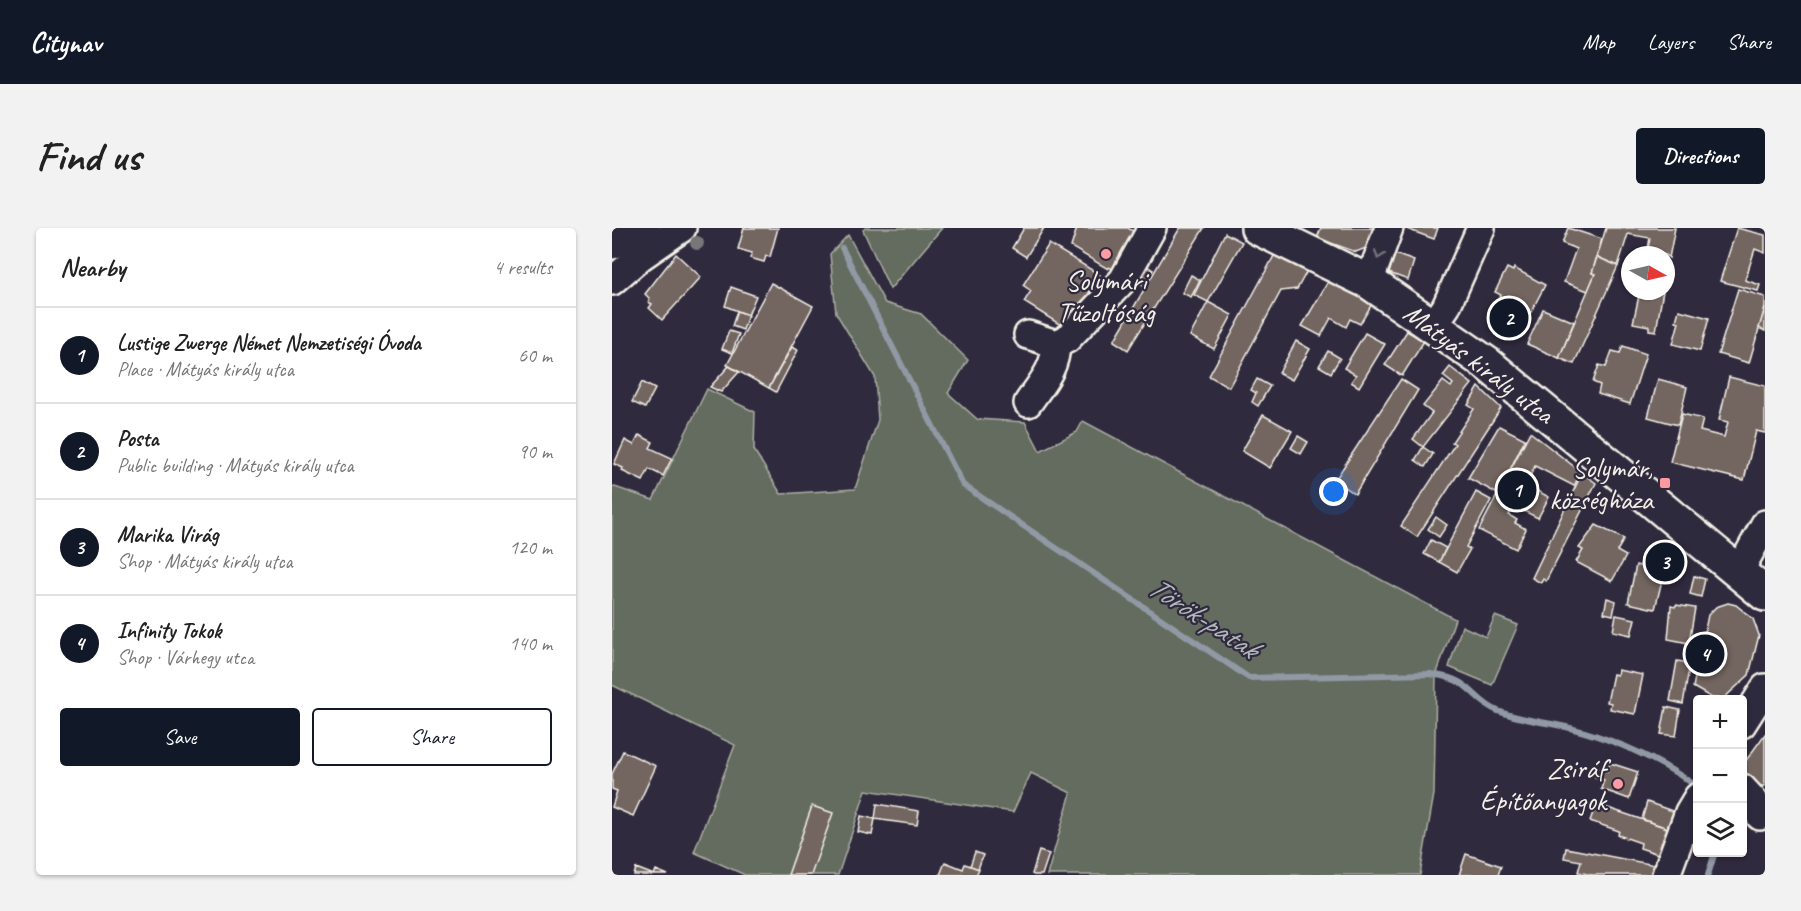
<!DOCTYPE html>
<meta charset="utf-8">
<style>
body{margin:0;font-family:Caveat,sans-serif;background:#f2f2f2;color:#222}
.controls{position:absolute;right:18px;bottom:18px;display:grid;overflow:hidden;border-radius:6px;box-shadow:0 2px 4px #0004}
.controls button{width:54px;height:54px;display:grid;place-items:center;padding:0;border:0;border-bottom:2px solid #e0e0e0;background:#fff;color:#222;font:30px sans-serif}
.compass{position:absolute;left:1009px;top:18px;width:54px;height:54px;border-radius:50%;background:#fff;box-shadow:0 2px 4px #0004;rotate:98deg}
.you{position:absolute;left:722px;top:264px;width:21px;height:21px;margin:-15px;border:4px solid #fff;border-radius:50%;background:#1a73e8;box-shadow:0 0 0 9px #1a73e833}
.badge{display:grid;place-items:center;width:39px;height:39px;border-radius:50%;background:#111827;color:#fff;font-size:20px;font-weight:700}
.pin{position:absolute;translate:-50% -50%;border:3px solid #fff;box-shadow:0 2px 6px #0006}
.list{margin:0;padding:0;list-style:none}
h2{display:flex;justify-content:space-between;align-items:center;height:78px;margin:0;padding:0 24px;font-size:26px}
h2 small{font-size:20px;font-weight:400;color:#767676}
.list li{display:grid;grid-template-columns:39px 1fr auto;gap:18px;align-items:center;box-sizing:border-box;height:96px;padding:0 24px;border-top:2px solid #e0e0e0}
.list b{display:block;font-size:22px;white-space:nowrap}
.list p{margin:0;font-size:20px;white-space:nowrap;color:#767676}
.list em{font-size:20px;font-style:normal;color:#767676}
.actions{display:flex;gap:12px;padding:18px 24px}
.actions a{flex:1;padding:14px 0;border:2px solid #111827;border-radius:6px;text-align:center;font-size:21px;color:#111827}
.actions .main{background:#111827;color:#fff}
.icon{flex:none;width:33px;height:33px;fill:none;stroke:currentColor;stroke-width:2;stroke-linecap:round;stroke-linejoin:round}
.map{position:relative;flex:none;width:1153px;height:647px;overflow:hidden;border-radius:6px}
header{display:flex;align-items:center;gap:36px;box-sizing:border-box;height:84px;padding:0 30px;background:#111827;color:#fff}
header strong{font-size:28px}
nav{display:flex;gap:33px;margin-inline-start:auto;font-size:21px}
.intro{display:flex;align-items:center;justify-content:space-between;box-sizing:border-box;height:144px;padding:0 36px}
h1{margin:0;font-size:42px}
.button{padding:15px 27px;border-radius:6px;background:#111827;color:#fff;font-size:21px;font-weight:700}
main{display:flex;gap:36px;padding:0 36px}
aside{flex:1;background:#fff;border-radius:6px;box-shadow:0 2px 4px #0004}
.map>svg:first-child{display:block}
</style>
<header>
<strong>Citynav</strong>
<nav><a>Map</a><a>Layers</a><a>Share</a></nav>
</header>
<div class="intro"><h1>Find us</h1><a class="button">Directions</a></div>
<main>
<aside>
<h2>Nearby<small>4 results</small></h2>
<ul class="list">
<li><span class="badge">1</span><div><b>Lustige Zwerge Német Nemzetiségi Óvoda</b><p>Place · Mátyás király utca</p></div><em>60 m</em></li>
<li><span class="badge">2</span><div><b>Posta</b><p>Public building · Mátyás király utca</p></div><em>90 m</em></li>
<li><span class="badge">3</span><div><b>Marika Virág</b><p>Shop · Mátyás király utca</p></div><em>120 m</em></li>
<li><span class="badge">4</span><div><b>Infinity Tokok</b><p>Shop · Várhegy utca</p></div><em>140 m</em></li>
</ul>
<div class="actions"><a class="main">Save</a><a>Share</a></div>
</aside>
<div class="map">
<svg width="1153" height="647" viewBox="0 0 1153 647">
<rect width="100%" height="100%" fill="#2f2a3d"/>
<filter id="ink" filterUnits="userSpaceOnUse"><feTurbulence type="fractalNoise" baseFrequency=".0167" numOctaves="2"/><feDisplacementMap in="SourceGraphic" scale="12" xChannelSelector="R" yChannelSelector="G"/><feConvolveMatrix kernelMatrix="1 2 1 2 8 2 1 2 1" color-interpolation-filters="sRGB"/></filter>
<g filter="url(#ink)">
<!-- green -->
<g fill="#646c5f" stroke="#acaea4" stroke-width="1.5">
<path d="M254,0H330L278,61L251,2Z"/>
<path d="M236,7L273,75L309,86L356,132L336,165L365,191L413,194L428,223L465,204L471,193L843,391L824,448L822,566L808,647H435L459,565L419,545L401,584L254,562L226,647H133L82,624L123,517L0,457V258L41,272L95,161L143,184L142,222L169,266L243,261L266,192L263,149L224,85L218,26Z"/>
<path d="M883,388L906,397L880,457L837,439L850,398L874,409Z"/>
</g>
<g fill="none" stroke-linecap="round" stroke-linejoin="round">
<!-- stream -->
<g stroke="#9199a5" stroke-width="6">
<path d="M230,20L351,257L637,450L818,446C831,448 843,450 853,458C865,467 871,477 886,483C908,492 934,494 958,500C1001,511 1043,530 1080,555"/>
<path d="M1096,647L1103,624"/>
</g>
</g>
<!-- building -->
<g fill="#736561" stroke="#f4f1e8" stroke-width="1.5">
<path d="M132,0H166L158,29L154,28L152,34L138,30L140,25L126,21Z"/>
<path d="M412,0H432L414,29L400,20Z"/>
<path d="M465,0H516L526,6L502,42L497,39L496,41L459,19Z"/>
<path d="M568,0H592L516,122L502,113Z"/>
<path d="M709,0H761L754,20L744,24L705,10Z"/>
<path d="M792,0H826L822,11Z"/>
<path d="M956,0L990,11L980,45L983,46L976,63L952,54L964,21L950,15Z"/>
<path d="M994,0H1063L1057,30L1054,27L1035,26L1038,10L1016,6L1006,38L985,29Z"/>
<path d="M1125,0L1153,7V25L1143,21L1133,52L1148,57L1146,63L1108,53Z"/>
<path d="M613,5L630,14L596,74L582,67Z"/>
<path d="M437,16L488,47L455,101L412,74L419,63L411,57Z"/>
<path d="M64,26L89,49L50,92L37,80L40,76L36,74L38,71L33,66Z"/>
<path d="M663,26L695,43L685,61L669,63L617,159L597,148Z"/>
<path d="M783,26L802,33L796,52L777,45Z"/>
<path d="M985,29L1006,38L962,136L947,130L983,46L980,45Z"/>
<path d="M535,38L541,42L531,58L525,54Z"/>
<path d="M895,40L901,43L902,40L933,57L908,105L877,89L889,67L883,64Z"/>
<path d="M579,47L588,52L579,69L570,65Z"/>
<path d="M717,52L760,76L748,96L738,91L734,99L719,90L709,108L690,98Z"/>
<path d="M159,55L201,78L157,160L115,137Z"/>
<path d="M119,59L144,68L136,87L113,78Z"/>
<path d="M1126,61L1153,69V80L1137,135L1106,126Z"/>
<path d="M1028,63H1051L1044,103L1037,102V98L1021,95Z"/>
<path d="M596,74L620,87L602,121L578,108Z"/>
<path d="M1153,80V103L1147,100Z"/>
<path d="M931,81L962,94L947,130L915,116Z"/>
<path d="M1067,82L1097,90L1088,123L1061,116L1067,94L1064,93Z"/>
<path d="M125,83L136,87L131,102L120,98Z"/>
<path d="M117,103L127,106L120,125L110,121Z"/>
<path d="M795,103L812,113L790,148L773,137Z"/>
<path d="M753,105L773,116L747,159L739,154L744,147L732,140Z"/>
<path d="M684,113L698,121L680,152L667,145Z"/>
<path d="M1011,118L1034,126L1018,176L986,166L988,157L981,154L987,137L994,139L1000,123L1008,125Z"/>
<path d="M180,119L186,122L164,164L157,160Z"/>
<path d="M716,123L728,130L719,145L707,138Z"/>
<path d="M117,138L127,144L109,164L98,159Z"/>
<path d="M838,139L860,156L811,219L801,211L820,185L811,178L831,153L839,159L841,156L831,148Z"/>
<path d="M1117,149L1153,158V205L1144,203L1132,252L1058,234L1070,186L1091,191L1088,203L1112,209L1116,194L1107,192Z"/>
<path d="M645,151L658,158L646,178L640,174L644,165L639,162Z"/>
<path d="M789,151L806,162L743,266L723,252Z"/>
<path d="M1046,151L1075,159L1066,197L1036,189Z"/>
<path d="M30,154L43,161L33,180L20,174Z"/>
<path d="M867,159L889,180L805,309L789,298L843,216L840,214L862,181L856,177Z"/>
<path d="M651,187L680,203L658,240L630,223Z"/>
<path d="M887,198L913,211L886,266L856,250Z"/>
<path d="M918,204L969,244L962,258L923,238L915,254L907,250L906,253L937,269L926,290L902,278L897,287L905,292L903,295L914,301L904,321L867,302Z"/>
<path d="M27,207L41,214L38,220L60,230L51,248L37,241L31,253L10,243L11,240L2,236L13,212L22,217Z"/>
<path d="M686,208L696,214L689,226L679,220Z"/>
<path d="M811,219L821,226L813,239L803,232Z"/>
<path d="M970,245L984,255L934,353L931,351L929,355L920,350Z"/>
<path d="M864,264L879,272L854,319L858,321L845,344L827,334Z"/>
<path d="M824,289L835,297L827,309L816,301Z"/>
<path d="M984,297L1012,311L1005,323L1014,328L1000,353L964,334L971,322L967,320Z"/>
<path d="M819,312L834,320L827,334L812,326Z"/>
<path d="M1024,337L1052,344L1043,381L1016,375Z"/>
<path d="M1082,348L1093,351L1089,369L1078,366Z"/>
<path d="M995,370L1004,373L1001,387L992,385Z"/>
<path d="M1116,375L1124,377L1141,391L1147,407L1137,447L1112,470H1100L1081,459L1096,387L1104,379Z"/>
<path d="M1064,377L1083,380L1077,415L1056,411L1059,378L1063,379Z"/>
<path d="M1004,387L1023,391L1019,407L1001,403Z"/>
<path d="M1065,433L1078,435L1071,476L1058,473Z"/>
<path d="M1006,442L1031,447L1023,486L998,481L999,475L995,474L1001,446L1005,447Z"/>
<path d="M1054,479L1068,482L1064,508L1049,506Z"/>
<path d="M1153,506V558H1149L1130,546V538Z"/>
<path d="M11,523L44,538L21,588L0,579L5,563L0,561V546Z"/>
<path d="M998,535L1026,544L1017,571L989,561L992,552L983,549L986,540L995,543Z"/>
<path d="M1035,574L1063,584L1058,601L1030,591Z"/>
<path d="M265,576L307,583L305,597L263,591Z"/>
<path d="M984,576L1058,601L1049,627L1028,620L1029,615L1006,607L1007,603L978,593Z"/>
<path d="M200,578L221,585L199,647H176Z"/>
<path d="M249,588L263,591L260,607L246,604Z"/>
<path d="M954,620L1043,637L1041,647H980L966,644L969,633L952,630Z"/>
<path d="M427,623L437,626L430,647H422L420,646Z"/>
<path d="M363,624L371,627L366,641L358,638Z"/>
<path d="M854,626L889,638L886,647H847Z"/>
<path d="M333,634L351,641L353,636L367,641L364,647H328Z"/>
<path d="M24,640L42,647L44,642L56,647H22Z"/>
</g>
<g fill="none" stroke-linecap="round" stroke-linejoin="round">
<defs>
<g id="minor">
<path d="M0,53L28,29L70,0"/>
<path d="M757,54L777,0"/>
<path d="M821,98L834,79L869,0"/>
<path d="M416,107L444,116L455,111L511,52L540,0"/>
<path d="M416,175C429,156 444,140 444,116"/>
<path d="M1127,344L1153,296"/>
<path d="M1130,496L1153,460"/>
<path d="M1130,560L1142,573L1148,588"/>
<path d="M1054,647L1077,584L1086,569"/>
</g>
<g id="major">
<path d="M646,0L757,54L874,135L1153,366"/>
<path d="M0,14L31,0"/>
</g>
</defs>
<!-- minor casing -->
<use href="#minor" stroke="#f4f1e8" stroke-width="32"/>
<!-- major casing -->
<use href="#major" stroke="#f4f1e8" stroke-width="38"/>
<!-- minor -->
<use href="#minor" stroke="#2f2a3d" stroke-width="27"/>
<!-- major -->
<use href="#major" stroke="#2f2a3d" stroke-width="33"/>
</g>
<!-- trees -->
<circle fill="#787679" cx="85" cy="15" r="7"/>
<!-- one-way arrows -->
<defs><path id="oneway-chevron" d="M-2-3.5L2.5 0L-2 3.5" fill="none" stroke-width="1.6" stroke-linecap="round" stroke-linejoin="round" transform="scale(1.5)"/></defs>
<use stroke="#747079" href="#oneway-chevron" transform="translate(767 27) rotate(110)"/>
</g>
<!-- markers -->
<g fill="#ff9aa2" stroke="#2f2a3d" stroke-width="2">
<circle cx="494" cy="26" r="6"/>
<rect x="1047" y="249" width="12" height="12" rx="3"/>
<circle cx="1006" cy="556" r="6"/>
</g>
<g text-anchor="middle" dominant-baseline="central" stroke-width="4.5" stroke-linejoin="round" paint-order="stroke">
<!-- poi labels -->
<g font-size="28" fill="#f4f1e8" stroke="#2f2a3d" text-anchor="end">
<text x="494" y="52" text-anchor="middle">Solymári<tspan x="494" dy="32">Tűzoltóság</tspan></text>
<text x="1041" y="239">Solymár,<tspan x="1041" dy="32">községháza</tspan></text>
<text x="994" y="540">Zsiráf<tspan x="994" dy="32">Építőanyagok</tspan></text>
</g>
<!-- street labels -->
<g font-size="28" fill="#f4f1e8" stroke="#2f2a3d">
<text transform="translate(867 135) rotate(37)">Mátyás király utca</text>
</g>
<!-- water labels -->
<g font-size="30" font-style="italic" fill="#b2b7bc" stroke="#2f2a3d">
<text transform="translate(591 389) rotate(33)">Török-patak</text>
</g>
</g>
</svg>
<div class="controls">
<button>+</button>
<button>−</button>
<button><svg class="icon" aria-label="layers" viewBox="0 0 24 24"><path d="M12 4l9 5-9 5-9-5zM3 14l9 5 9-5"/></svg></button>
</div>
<svg class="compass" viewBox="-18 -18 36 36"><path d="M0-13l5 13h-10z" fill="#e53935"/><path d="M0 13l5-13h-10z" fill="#767676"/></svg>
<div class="you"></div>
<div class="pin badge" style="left:905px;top:262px">1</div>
<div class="pin badge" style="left:897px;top:90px">2</div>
<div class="pin badge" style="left:1053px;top:334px">3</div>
<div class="pin badge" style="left:1093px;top:426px">4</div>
</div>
</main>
